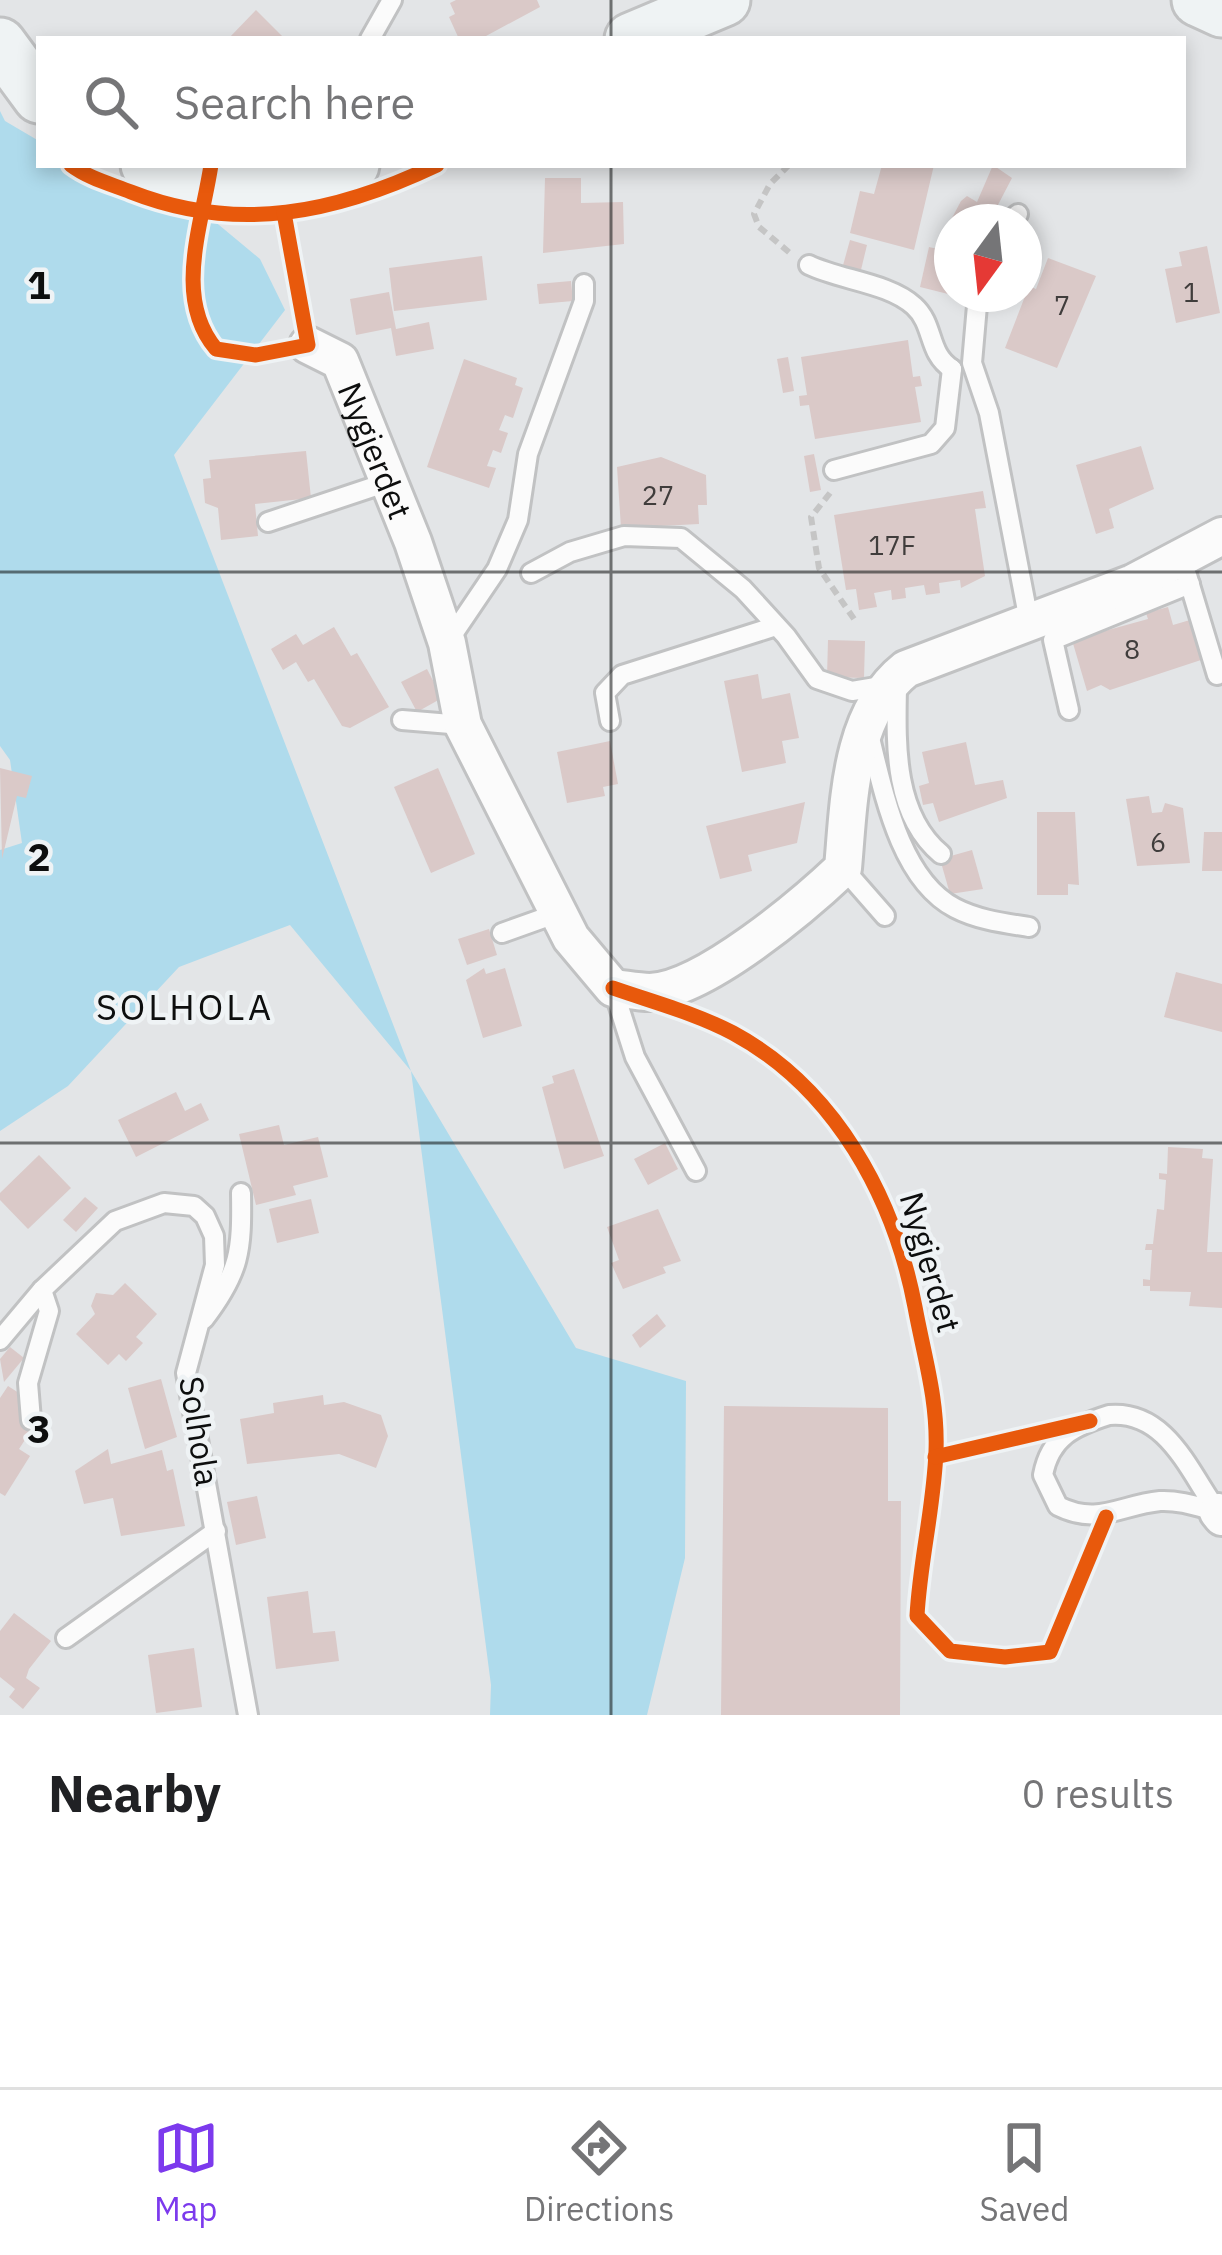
<!DOCTYPE html>
<style>
body{margin:0;font-family:"IBM Plex Sans",sans-serif;background:#f6f6f6;color:#202124}
.compass{position:absolute;left:934px;top:204px;width:108px;height:108px;border-radius:50%;background:#fff;box-shadow:0 6px 18px #0003;rotate:195deg}
.list{margin:0;padding:0;list-style:none}
h2{display:flex;justify-content:space-between;align-items:center;height:156px;margin:0;padding:0 48px;font-size:51px}
h2 small{font-size:39px;font-weight:400;color:#757577}
.icon{flex:none;width:66px;height:66px;fill:none;stroke:currentColor;stroke-width:2;stroke-linecap:round;stroke-linejoin:round}
.map{position:relative;flex:none;width:1222px;height:1715px;overflow:hidden}
.search{position:absolute;background:#fff;box-shadow:0 6px 18px #0003;left:36px;right:36px;top:36px;height:132px;display:flex;align-items:center;gap:30px;box-sizing:border-box;padding:0 42px;border-radius:0px;color:#757577;font-size:45px}
.sheet{height:372px;background:#fff}
nav{display:flex;justify-content:space-around;align-items:center;box-sizing:border-box;height:168px;border-top:3px solid #e0e0e0;background:#fff;font-size:33px;color:#757577}
nav a{display:grid;justify-items:center;gap:6px}
nav .on{color:#7c3aed}
.map>svg:first-child{display:block}
</style>
<div class="map">
<svg width="1222" height="1715" viewBox="0 0 1222 1715">
<rect width="100%" height="100%" fill="#e3e5e7"/>
<!-- green -->
<path fill="#afdbec" d="M0,111L5,121L39,141V165H77L104,181L195,205L260,259L285,310L174,455L411,1071L576,1348L686,1381L685,1558L647,1715H490L491,1685L411,1071L290,925L179,967L68,1086L0,1131V850L22,843L10,760L0,746Z"/>
<!-- building -->
<g fill="#dac9c8">
<path d="M456,0H537L540,7L486,36L459,39L449,17L455,14L450,3Z"/>
<path d="M256,10L285,39H228Z"/>
<path d="M882,165H934L914,250L850,233L860,191L874,194Z"/>
<path d="M993,165L1012,178L989,222H952V235L945,231L961,201L967,196L977,202Z"/>
<path d="M545,178H581V203L623,202L624,244L543,253Z"/>
<path d="M850,240L867,245L860,274L842,269Z"/>
<path d="M1207,246L1220,313L1176,323L1165,269L1182,266L1179,252Z"/>
<path d="M929,247L952,252V295L920,287Z"/>
<path d="M482,256L487,300L394,311L389,268Z"/>
<path d="M1048,258L1096,276L1057,368L1005,348L1029,286L1036,289Z"/>
<path d="M571,281L573,301L539,304L537,284Z"/>
<path d="M389,292L396,329L429,322L434,349L396,356L391,328L356,335L350,299Z"/>
<path d="M908,340L913,377L920,376L922,386L915,387L921,422L815,439L809,405L800,406L799,396L807,395L801,357Z"/>
<path d="M788,357L794,391L783,393L777,359Z"/>
<path d="M464,359L517,378L515,385L523,388L513,418L505,415L499,430L508,433L501,453L493,450L487,466L496,468L489,488L427,467Z"/>
<path d="M1141,446L1154,489L1109,509L1114,528L1096,534L1076,465Z"/>
<path d="M306,451L311,498L255,504L258,536L221,540L218,508L205,503L203,479L211,478L209,460Z"/>
<path d="M814,454L821,490L810,492L804,456Z"/>
<path d="M661,457L706,475L707,505H698L699,524L621,528L617,467Z"/>
<path d="M983,491L986,508L975,509L985,576L961,588L960,580L939,583L940,593L926,595L924,585L905,588L906,598L892,600L891,590L874,593L877,607L859,610L856,589L846,590L834,515Z"/>
<path d="M1168,607L1173,625L1190,620L1201,660L1110,690L1101,685L1087,691L1072,640L1148,619L1146,613Z"/>
<path d="M334,627L351,656L357,653L389,707L350,728L342,726L314,679L308,682L296,662L283,670L271,649L296,634L303,645Z"/>
<path d="M828,640L865,641L864,678L827,677Z"/>
<path d="M427,669L442,698L417,712L401,682Z"/>
<path d="M758,674L762,699L790,693L799,738L782,741L786,763L742,772L724,681Z"/>
<path d="M610,741L618,784L603,787L605,796L567,803L557,752Z"/>
<path d="M966,742L975,785L1003,780L1007,798L939,822L933,803L923,805L919,786L929,783L922,752Z"/>
<path d="M0,768L32,776L26,798L17,796L2,859Z"/>
<path d="M438,768L475,854L431,873L394,787Z"/>
<path d="M1149,796L1152,813L1162,812L1165,803L1183,808L1190,863L1137,866L1126,799Z"/>
<path d="M805,802L797,843L748,855L752,871L720,879L706,826Z"/>
<path d="M1037,812H1075L1079,885L1068,884V895H1037Z"/>
<path d="M1204,832H1222V871H1202Z"/>
<path d="M972,850L983,889L950,894L940,859Z"/>
<path d="M489,929L497,955L467,965L458,939Z"/>
<path d="M484,968L486,974L505,968L522,1026L483,1038L466,980Z"/>
<path d="M1176,972L1222,984V1032L1164,1017Z"/>
<path d="M574,1069L604,1156L564,1169L542,1087L554,1083L552,1076Z"/>
<path d="M176,1092L185,1111L201,1103L209,1120L136,1157L118,1120Z"/>
<path d="M279,1125L284,1145L318,1137L328,1177L293,1186L296,1195L256,1205L239,1134Z"/>
<path d="M665,1143L678,1169L648,1185L634,1159Z"/>
<path d="M1168,1147L1203,1149L1202,1158L1213,1159L1207,1252H1222V1308L1189,1306L1191,1292L1150,1291V1286H1143V1279L1150,1280L1152,1250H1145L1146,1244H1153L1157,1209L1164,1210L1166,1180L1159,1179V1173L1167,1174Z"/>
<path d="M39,1155L71,1188L28,1229L0,1200V1193Z"/>
<path d="M85,1197L98,1208L76,1232L63,1220Z"/>
<path d="M311,1199L319,1233L277,1243L269,1209Z"/>
<path d="M658,1209L681,1261L663,1267L666,1273L623,1289L611,1263L619,1260L607,1227Z"/>
<path d="M125,1283L157,1314L136,1337L143,1343L126,1361L119,1354L108,1365L76,1334L95,1314L91,1306L96,1293L113,1295Z"/>
<path d="M657,1314L666,1326L640,1348L632,1335Z"/>
<path d="M10,1347L24,1358L4,1382L0,1359Z"/>
<path d="M161,1379L177,1437L145,1449L128,1388Z"/>
<path d="M8,1386L22,1395L32,1429L19,1449L30,1456L5,1496L0,1493V1398Z"/>
<path d="M323,1395L324,1405L344,1402L381,1415L388,1436L376,1468L339,1454L247,1464L240,1419L274,1413L273,1403Z"/>
<path d="M724,1406L888,1408V1501H901L900,1715H721Z"/>
<path d="M108,1449L111,1464L162,1450L167,1471L173,1469L185,1526L121,1536L113,1498L84,1504L75,1471Z"/>
<path d="M257,1496L266,1538L236,1545L227,1502Z"/>
<path d="M308,1591L313,1633L335,1631L339,1661L276,1669L267,1597Z"/>
<path d="M14,1613L51,1641L29,1669L26,1678L40,1688L23,1709L9,1697L15,1689L0,1677V1631Z"/>
<path d="M194,1648L202,1707L156,1713L148,1655Z"/>
</g>
<g fill="none" stroke-linecap="round" stroke-linejoin="round">
<defs>
<g id="lane">
<path d="M370,39L392,0"/>
<path d="M1009,222L1018,214"/>
<path d="M809,265C840,280 889,283 914,306C935,325 927,353 952,369"/>
<path d="M978,294L972,363L989,413L1029,621"/>
<path d="M834,470L931,444L945,428L952,369"/>
<path d="M268,522L391,481"/>
<path d="M531,573L570,552L624,536L681,538L743,589L786,636L817,679L852,691L888,685"/>
<path d="M1187,575L1217,675"/>
<path d="M447,643L497,569L518,520L528,454L584,301V284"/>
<path d="M897,686C896,743 893,814 941,854"/>
<path d="M1069,710L1053,640L1190,584"/>
<path d="M402,720L463,725"/>
<path d="M610,721L605,693L622,675L773,627"/>
<path d="M869,734C883,789 899,879 955,908C978,920 1004,923 1029,927"/>
<path d="M843,868L885,916"/>
<path d="M502,933L558,913"/>
<path d="M613,988L635,1057L696,1171"/>
<path d="M204,1319C240,1272 242,1251 241,1193"/>
<path d="M0,1340L42,1290L115,1221L164,1203L194,1206L205,1216L214,1236L215,1265L186,1373L248,1715"/>
<path d="M1109,1415C1167,1410 1189,1472 1218,1512C1199,1507 1180,1500 1160,1501C1120,1505 1098,1526 1058,1506L1043,1475C1050,1437 1074,1426 1109,1415Z"/>
<path d="M31,1420L28,1383L49,1311L42,1290"/>
<path d="M66,1638L216,1531"/>
</g>
<g id="street">
<path id="s1" d="M308,345L340,361L413,542L447,643L463,725L571,938L613,988C624,989 638,992 650,992C704,990 804,905 843,868C849,802 849,714 906,669L1133,583L1222,536"/>
<path d="M1218,1512L1222,1517"/>
</g>
<g id="secondary">
<path d="M1198,0L1222,11"/>
<path d="M631,39L724,0"/>
<path d="M0,44L39,97"/>
<path d="M147,165C216,189 283,185 353,165"/>
</g>
</defs>
<!-- lane casing -->
<use href="#lane" stroke="#c1c2c3" stroke-width="24"/>
<!-- street casing -->
<use href="#street" stroke="#c1c2c3" stroke-width="42"/>
<!-- secondary casing -->
<use href="#secondary" stroke="#c1c2c3" stroke-width="57"/>
<!-- path -->
<g stroke="#c5c5c5" stroke-width="6" stroke-dasharray="9 6" stroke-linecap="butt">
<path d="M789,165L770,184L754,214L759,227L790,253"/>
<path d="M830,493L811,517L819,568L854,619"/>
</g>
<!-- lane -->
<use href="#lane" stroke="#fbfbfb" stroke-width="18"/>
<!-- street -->
<use href="#street" stroke="#fbfbfb" stroke-width="36"/>
<!-- secondary -->
<use href="#secondary" stroke="#eff3f4" stroke-width="51"/>
<defs>
<g id="cycleway">
<path d="M71,165C88,178 111,184 131,192C238,234 336,213 437,165"/>
<path d="M211,165C202,225 173,298 216,349L256,355L308,345L284,213"/>
<path d="M613,988C653,1002 695,1013 733,1033C835,1088 894,1197 915,1307C924,1356 938,1400 936,1451C934,1507 920,1560 917,1616L950,1651L1005,1657L1050,1652L1106,1517"/>
<path d="M935,1457L1090,1421"/>
</g>
</defs>
<!-- cycleway casing -->
<use href="#cycleway" stroke="#eff3f5" stroke-width="22"/>
<!-- cycleway -->
<use href="#cycleway" stroke="#e8590c" stroke-width="15"/>
</g>
<!-- grid -->
<path fill="none" stroke="#0d0e0e" stroke-width="3" stroke-opacity="0.55" d="M611,0V39M611,165V1715M0,572H1222M0,1143H1222"/>
<g text-anchor="middle" dominant-baseline="central" stroke-width="9" stroke-linejoin="round" paint-order="stroke">
<!-- number labels -->
<g font-size="27" fill="#403d3c">
<text x="1191" y="291">1</text>
<text x="1062" y="304">7</text>
<text x="658" y="494">27</text>
<text x="892" y="544">17F</text>
<text x="1132" y="648">8</text>
<text x="1158" y="841">6</text>
</g>
<!-- street labels -->
<g font-size="33" fill="#0d0e0e" stroke="#eff3f5">
<text stroke="none"><textPath href="#s1" startOffset="132">Nygjerdet</textPath></text>
<text transform="translate(931 1262) rotate(74)">Nygjerdet</text>
<text transform="translate(200 1431) rotate(81)">Solhola</text>
</g>
<!-- neighbourhood labels -->
<g font-size="36" letter-spacing="3" fill="#0d0e0e" stroke="#eff3f5">
<text x="185" y="1006">SOLHOLA</text>
</g>
</g>
<g font-size="39" text-anchor="middle" font-weight="bold" fill="#0d0e0e" stroke="#eff3f5" stroke-width="9" stroke-linejoin="round" paint-order="stroke">
<text x="39" y="299">1</text>
<text x="39" y="871">2</text>
<text x="39" y="1443">3</text>
</g>
</svg>
<svg class="compass" viewBox="-18 -18 36 36"><path d="M0-13l5 13h-10z" fill="#e53935"/><path d="M0 13l5-13h-10z" fill="#757577"/></svg>
<div class="search"><svg class="icon" aria-label="search" viewBox="0 0 24 24"><circle cx="10" cy="10" r="6"/><path d="M15 15l6 6"/></svg>Search here</div>
</div>
<section class="sheet">
<h2>Nearby<small>0 results</small></h2>
<ul class="list">
</ul>
</section>
<nav>
<a class="on"><svg class="icon" aria-label="map" viewBox="0 0 24 24"><path d="M3 6l6-2 6 2 6-2v14l-6 2-6-2-6 2zM9 4v14M15 6v14"/></svg>Map</a>
<a><svg class="icon" aria-label="directions" viewBox="0 0 24 24"><path d="M12 3l9 9-9 9-9-9zM9 14v-3h6M13 9l2 2-2 2"/></svg>Directions</a>
<a><svg class="icon" aria-label="saved" viewBox="0 0 24 24"><path d="M7 4h10v16l-5-4-5 4z"/></svg>Saved</a>
</nav>
